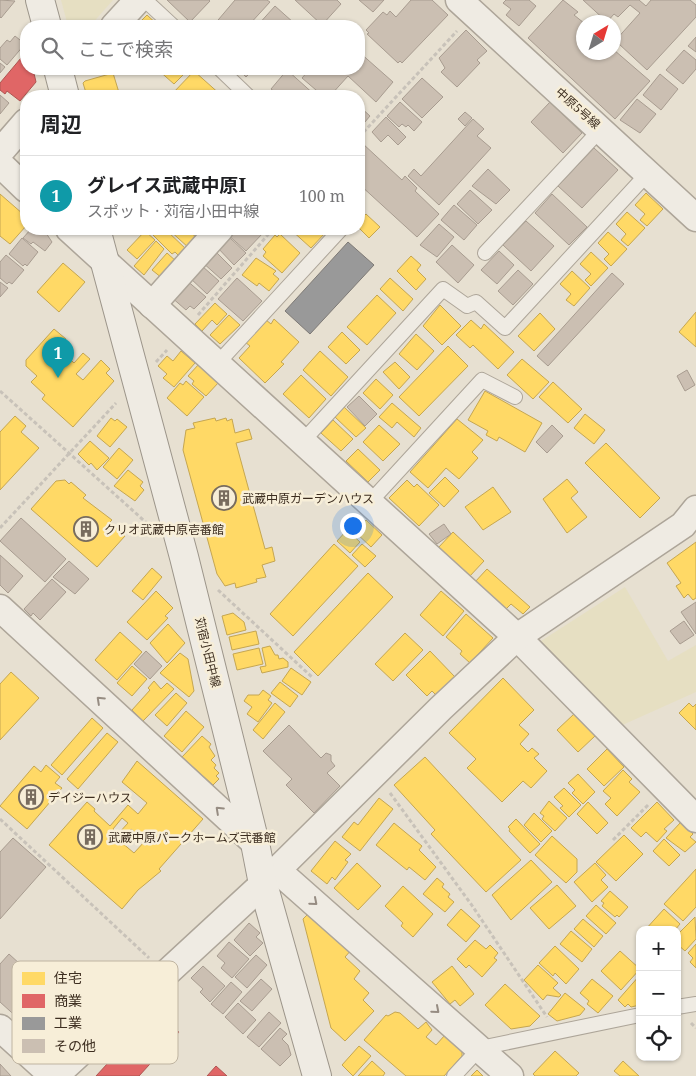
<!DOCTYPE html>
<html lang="ja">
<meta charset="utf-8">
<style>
body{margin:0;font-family:"Noto Serif","Noto Sans JP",serif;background:#f2f2f2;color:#202124}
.controls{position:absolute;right:15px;bottom:15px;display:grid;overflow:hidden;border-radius:10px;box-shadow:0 1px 4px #0004}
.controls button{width:45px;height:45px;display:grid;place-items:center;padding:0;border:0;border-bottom:1px solid #e0e0e0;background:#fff;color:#202124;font:25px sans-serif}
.compass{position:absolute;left:576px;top:15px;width:45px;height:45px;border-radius:50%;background:#fff;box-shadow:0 1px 4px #0004;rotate:38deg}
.you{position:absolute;left:352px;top:525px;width:18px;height:18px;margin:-12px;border:4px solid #fff;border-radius:50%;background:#1a73e8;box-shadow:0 0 0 8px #1a73e833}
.badge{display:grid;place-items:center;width:32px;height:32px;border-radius:50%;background:#786c5e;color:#fff;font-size:16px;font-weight:700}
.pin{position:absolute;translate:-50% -41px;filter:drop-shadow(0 1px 2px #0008)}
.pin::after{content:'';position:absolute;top:26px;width:18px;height:15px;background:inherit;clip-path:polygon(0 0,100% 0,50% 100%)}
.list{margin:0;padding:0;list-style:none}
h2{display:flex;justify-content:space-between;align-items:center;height:65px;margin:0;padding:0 20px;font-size:21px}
h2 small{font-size:16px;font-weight:400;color:#757577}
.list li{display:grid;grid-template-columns:32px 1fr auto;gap:15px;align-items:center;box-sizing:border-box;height:80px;padding:0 20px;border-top:1px solid #e0e0e0}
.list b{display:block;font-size:19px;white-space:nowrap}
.list p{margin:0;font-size:16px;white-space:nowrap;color:#757577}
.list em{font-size:16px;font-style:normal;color:#757577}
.icon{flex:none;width:28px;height:28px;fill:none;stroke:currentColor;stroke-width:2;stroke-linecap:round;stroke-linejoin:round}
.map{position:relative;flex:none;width:696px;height:1076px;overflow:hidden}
.search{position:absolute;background:#fff;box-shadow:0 1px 4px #0004;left:20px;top:20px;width:345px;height:55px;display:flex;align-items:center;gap:12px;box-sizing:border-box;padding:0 18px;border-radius:20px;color:#757577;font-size:19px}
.panel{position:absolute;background:#fff;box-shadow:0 1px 4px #0004;left:20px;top:90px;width:345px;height:145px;border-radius:20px}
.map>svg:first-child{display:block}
</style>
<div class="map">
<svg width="696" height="1076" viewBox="0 0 696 1076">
<rect width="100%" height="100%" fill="#e7e0d1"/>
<!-- farmland -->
<g fill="#e6dfc2">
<path d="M61,0H113L90,26H68Z"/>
<path d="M625,587L668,661L696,645V692L618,727L538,643Z"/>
</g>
<!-- homes -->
<g fill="#ffd966" stroke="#c5a651" fill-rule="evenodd">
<path d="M147,15L159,26H136Z"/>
<path d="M157,69H189L174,84Z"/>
<path d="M194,71L222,96H174L172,94Z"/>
<path d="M113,73L120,96H87L83,83L85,81Z"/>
<path d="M646,193L663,209L647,226L640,220L645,214L635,205Z"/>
<path d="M0,194L23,214L26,211V226L10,244L0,236Z"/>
<path d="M627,212L645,228L628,246L621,240L626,234L616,224Z"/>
<path d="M366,214L380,227L369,238L359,228V221Z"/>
<path d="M147,229H165L187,250L180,257L175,252L172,254Z"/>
<path d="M168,229H187L198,239L189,248Z"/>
<path d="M290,229H323L326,232L311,248Z"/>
<path d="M145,231L155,240L137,259L127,250Z"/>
<path d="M608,232L627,249L611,266L604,259L609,254L598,243Z"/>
<path d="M280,234L300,253L282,273L263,256L266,252L263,249L275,235L277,237Z"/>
<path d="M156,241L164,249L144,275L134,266Z"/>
<path d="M591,252L608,268L591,286L585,280L591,274L580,264Z"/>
<path d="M167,253L177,262L162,278L152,270Z"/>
<path d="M411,256L421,265L417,270L426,279L416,290L397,271Z"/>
<path d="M256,258L276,271L273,274L279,279L269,291L259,283L257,286L242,275Z"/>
<path d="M63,263L85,282L59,312L37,292Z"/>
<path d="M572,271L590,288L574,306L566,300L571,294L560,284Z"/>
<path d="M390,278L413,299L403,311L380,289Z"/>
<path d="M377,295L396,313L367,345L347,327Z"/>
<path d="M215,303L227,314L217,325L212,320L202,331L195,324Z"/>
<path d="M440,305L461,326L442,345L423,326Z"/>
<path d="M696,312V347L679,332Z"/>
<path d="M540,313L555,329L534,351L518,336Z"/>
<path d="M229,315L240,325L220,344L210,335Z"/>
<path d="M274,319L299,342L281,362L284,364L265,383L239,358L250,346L245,342L266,320L271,324Z"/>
<path d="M471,320L481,329L484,324L514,352L498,369L473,345L470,348L456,335Z"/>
<path d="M54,329L66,339L58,348L74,363L83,353L90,359L76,374L83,380L101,360L110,369L106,373L114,381L73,427L42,399L45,395L31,382L37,376L26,366V360Z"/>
<path d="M342,332L360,350L346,364L328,347Z"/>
<path d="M416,334L434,351L417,370L399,354Z"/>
<path d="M448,346L468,366L419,416L399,397Z"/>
<path d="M181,351L195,363L174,387L163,378L167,374L158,366L167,356L173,361Z"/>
<path d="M320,351L348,377L331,396L303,370Z"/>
<path d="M522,359L549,382L533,399L507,375Z"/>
<path d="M395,362L410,377L399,389L383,372Z"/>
<path d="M199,364L219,382L206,396L192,384L194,381L188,376Z"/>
<path d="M301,375L326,399L309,418L283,394Z"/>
<path d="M376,379L393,395L380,409L363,393Z"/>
<path d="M186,381L204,397L187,416L167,398L180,383L183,385Z"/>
<path d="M553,382L582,409L568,423L539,397Z"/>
<path d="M485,391L542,423L525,452L499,437L497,441L486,435L488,431L468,420Z"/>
<path d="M392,403L421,428L414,437L397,422L392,428L379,417Z"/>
<path d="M344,407L366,428L356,437L335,417Z"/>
<path d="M585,414L605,430L594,444L574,428Z"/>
<path d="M15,416L26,426L21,432L39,448L0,490V432Z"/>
<path d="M111,418L115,421L117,419L127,427L110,447L97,436Z"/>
<path d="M215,418L216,421L226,418L227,421L232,419L235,433L249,429L252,439L236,443L265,549L272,547L275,561L262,565L266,577L256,579L257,582L236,588L235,583L225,586L217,574L183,450L186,430L195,428L193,423Z"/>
<path d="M457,419L483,440L472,452L478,458L459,479L446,468L428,488L410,472Z"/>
<path d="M333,420L353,439L341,451L321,433Z"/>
<path d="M379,425L400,444L383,461L363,442Z"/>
<path d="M90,441L109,458L97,470L91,463L89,465L78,454Z"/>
<path d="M606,443L660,498L640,518L585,463Z"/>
<path d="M119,448L133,460L117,479L103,467Z"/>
<path d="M358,449L380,470L368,482L346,461Z"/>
<path d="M128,470L143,482L140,486L144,490L135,501L114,486Z"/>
<path d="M445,477L459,491L444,507L429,493Z"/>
<path d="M567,479L578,492L571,498L587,517L567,533L543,499Z"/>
<path d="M65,480L69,484L71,482L86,495L83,498L112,520L110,522L125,536L97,567L31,509L56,481Z"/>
<path d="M407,480L414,487L417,484L439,505L419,526L389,498Z"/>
<path d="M493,487L511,512L483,530L465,507Z"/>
<path d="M366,520L382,535L371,547L355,532Z"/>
<path d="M347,530L360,542L350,553L337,541Z"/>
<path d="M453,532L484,561L469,577L438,548Z"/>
<path d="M696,542V598L693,600L688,594L684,598L676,586L681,583L667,563Z"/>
<path d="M334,544L358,566L293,636L270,614Z"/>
<path d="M362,544L376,556L365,567L352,555Z"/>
<path d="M152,568L162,577L143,600L132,591Z"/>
<path d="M487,569L530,607L523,614L511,604L505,610L474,583Z"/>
<path d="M368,573L393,597L318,676L294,652Z"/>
<path d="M156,591L173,608L165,616L168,618L147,640L127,622Z"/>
<path d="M441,591L464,611L443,636L420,615Z"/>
<path d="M233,613L244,622L246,630L227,635L222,616Z"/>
<path d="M466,614L493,638L470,663L460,654L462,651L446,637Z"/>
<path d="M168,624L185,643L167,663L150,643Z"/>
<path d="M256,631L259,644L232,650L229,637Z"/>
<path d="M120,632L142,652L117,680L95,660Z"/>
<path d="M405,633L423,650L393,681L375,664Z"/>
<path d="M270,646L275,655H278L279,659L283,658L288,662V667L262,673L260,667L266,666L262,648Z"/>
<path d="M259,648L263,664L237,670L233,654Z"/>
<path d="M430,651L455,677L436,695L432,691L427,696L406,675Z"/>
<path d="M180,653L188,659L194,691L189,697L160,673Z"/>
<path d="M132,666L147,679L132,696L117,683Z"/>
<path d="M291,668L311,682L302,695L282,681Z"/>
<path d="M11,672L39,698L0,740V684Z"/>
<path d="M503,678L534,710L519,725L529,734L520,744L528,752L532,748L539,754L534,758L547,771L531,788L523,781L502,802L467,768L476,759L449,733Z"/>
<path d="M154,681L161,689L167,683L174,689L143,721L132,710L150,690L148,688Z"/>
<path d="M280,682L298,696L290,707L271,693Z"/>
<path d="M263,690L271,696L268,700L272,703L258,722L247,714L252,707L244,701L248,695H259Z"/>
<path d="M176,693L187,703L167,726L155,715Z"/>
<path d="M275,703L285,712L263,739L253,730Z"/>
<path d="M689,703L693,707L696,704V730L679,713Z"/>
<path d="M186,711L204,727L182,752L164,736Z"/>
<path d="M574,714L595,736L578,752L557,730Z"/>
<path d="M92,718L103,728L62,775L51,765Z"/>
<path d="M107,733L118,742L78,789L67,779Z"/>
<path d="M202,736L211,744L209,747L215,756L211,760L216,765L214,768L219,773L216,776L219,779L213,785L182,757Z"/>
<path d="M607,749L624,767L604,786L587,769Z"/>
<path d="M425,757L521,860L486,892L431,834L435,830L394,785Z"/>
<path d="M137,761L203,819L159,869L161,871L138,890L122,909L49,845L87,802L95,809L94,811L110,826L128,805L138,814L147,803L122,782ZM122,818L128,823L118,834L113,829ZM131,829L145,841L134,853L121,842Z"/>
<path d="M46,765L60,777L55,783L62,788L27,829L0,806L34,766L41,772Z"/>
<path d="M623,770L632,779L629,782L640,792L617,816L605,804L611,798L603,791Z"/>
<path d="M578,774L595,792L583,804L572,793L575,790L568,783Z"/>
<path d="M564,788L581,805L569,817L560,808L563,806L554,797Z"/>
<path d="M379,798L393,809L360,851L342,837L354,822L358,825Z"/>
<path d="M549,801L567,818L555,831L542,819L544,816L540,813Z"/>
<path d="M588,802L608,823L597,834L577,814Z"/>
<path d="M657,802L674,820L664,829L667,831L657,842L646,832L641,837L631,828Z"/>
<path d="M534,813L552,831L541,842L524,825Z"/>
<path d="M516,819L540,844L530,853L509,831L510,829L508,827Z"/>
<path d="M681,822L693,834L690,837L696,842L685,852L666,838Z"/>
<path d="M394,823L422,846L419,850L436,867L425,880L409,867L407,870L376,845Z"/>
<path d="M624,835L643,854L616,881L596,862Z"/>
<path d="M552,836L577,859V872L566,883L535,855Z"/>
<path d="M664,839L680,855L669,866L653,851Z"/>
<path d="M335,841L351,854L345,860L348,862L335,880L332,877L327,884L311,871Z"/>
<path d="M531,860L552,882L511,920L492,895Z"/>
<path d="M357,863L381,886L358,910L334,888Z"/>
<path d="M595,863L606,875L601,880L608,887L592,902L574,882Z"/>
<path d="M696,869V907L683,921L664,904Z"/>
<path d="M437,878L444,884L442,887L450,894L448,897L454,902L445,912L423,894Z"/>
<path d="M557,885L576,906L549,929L530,908Z"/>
<path d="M403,886L433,914L413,937L401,926L403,923L385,906Z"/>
<path d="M610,891L628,907L619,917L617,915L615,917L602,906L604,903L601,901Z"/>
<path d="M596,905L616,923L606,934L586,916Z"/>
<path d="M461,909L480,926L466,942L447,925Z"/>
<path d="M664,909L680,924L675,930H645Z"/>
<path d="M311,911L352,949L345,957L360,971L354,979L369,993L363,1000L374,1011L345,1041L331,1028L303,919Z"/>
<path d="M695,917L696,939L685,951L677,944V935Z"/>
<path d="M583,919L603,936L594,947L574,929Z"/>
<path d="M571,931L592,949L582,962L560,944Z"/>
<path d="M475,940L486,949L490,945L498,953L494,958L497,960L482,977L469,965L466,968L457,959Z"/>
<path d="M696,944V968L690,962L693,958L688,953Z"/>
<path d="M555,946L579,969L566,984L555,973L553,976L539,963Z"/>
<path d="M620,951L640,969L621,990L601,971Z"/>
<path d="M538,965L558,983L553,988L561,995L559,997L547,995L543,1000L524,980Z"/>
<path d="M452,966L474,994L460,1006L455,1000L450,1004L432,982Z"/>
<path d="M640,975V1005L631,1007L628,1004L625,1007L618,1000Z"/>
<path d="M592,979L613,996L598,1013L587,1004L589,1001L580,993Z"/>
<path d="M505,984L540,1016L530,1026L511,1029L485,1005Z"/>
<path d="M565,993L585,1009L580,1015L557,1021L548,1014Z"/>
<path d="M395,1012L400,1013L418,1029L426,1022L432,1030L426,1037L436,1045L445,1035L462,1050V1056L444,1076H406L364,1040L386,1015L388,1016Z"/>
<path d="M359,1046L371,1056L353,1076L342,1065Z"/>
<path d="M555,1051L579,1073L576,1076H535L533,1074Z"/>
<path d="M372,1061L385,1073L383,1076H358Z"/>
<path d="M623,1061L639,1076H620L614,1071Z"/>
<path d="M477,1070L483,1076H471Z"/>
</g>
<!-- shops -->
<g fill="#e06666" stroke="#af5551">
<path d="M26,52V69H33L36,82L20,101L7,91L5,94L0,90V83Z"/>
<path d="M156,1011L179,1032L139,1076H96Z"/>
<path d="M216,1066L227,1076H207Z"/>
</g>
<!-- industry -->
<path fill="#999" stroke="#7d7975" d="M348,242L374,265L310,334L285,311Z"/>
<!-- building -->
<g fill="#cbbfb2" stroke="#a89c90">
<path d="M0,0L15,1L1,18L0,17Z"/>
<path d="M167,0H209L210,1L190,22Z"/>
<path d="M235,0H267L270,2L248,26H213Z"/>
<path d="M295,0H337L341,4L322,25Z"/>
<path d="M359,0H384L373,12Z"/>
<path d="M411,0H432L448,15L402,63L400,61L398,63L367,34L369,33L366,30L383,12L387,15L390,11L396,17Z"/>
<path d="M506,0H529L536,6L519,26L506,15L511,9L503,3Z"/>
<path d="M563,0L578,12L574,15L584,23V52H614V42L640,13L630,5L618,17L614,14L607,22L583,0H639L646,6L651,0H690L696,5V17L647,70L619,44L614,50L650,81L615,119L528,38Z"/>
<path d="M275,6L294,23L291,26H257Z"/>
<path d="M466,30L487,51L477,60L480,63L457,87L441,72L445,68L439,58Z"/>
<path d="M15,36L25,44L7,65L0,59V48L7,40L10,42Z"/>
<path d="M696,37V52L688,46Z"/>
<path d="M684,50L696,60V69L683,84L666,70Z"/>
<path d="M359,52L393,82L376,102L348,76L330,96H323L302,78L310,69H359Z"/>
<path d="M0,63L5,67L0,73Z"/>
<path d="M238,69H254L246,77Z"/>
<path d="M287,70L316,96H273L276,93L271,89Z"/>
<path d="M660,74L678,89L661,110L643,95Z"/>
<path d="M422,78L443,97L422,118L402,99Z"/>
<path d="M0,95L9,103L0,114Z"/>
<path d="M637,99L656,114L640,133L620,120Z"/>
<path d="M400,102L422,122L414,131L408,125L406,127L402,124L399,127L387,116Z"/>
<path d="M550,102L582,133L563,153L531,122Z"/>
<path d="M359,106L370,116L359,129Z"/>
<path d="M465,112L472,118L465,126L458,119Z"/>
<path d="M386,117L406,137L398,145L388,135L381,142L372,132Z"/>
<path d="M473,119L484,129L477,136L491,148L439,205L408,176L414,169L421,176Z"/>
<path d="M362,143L402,180L405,176L417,188L415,191L439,214L417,237L359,184V146Z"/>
<path d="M594,148L618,170L582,208L558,186Z"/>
<path d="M488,169L510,190L496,204L472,186Z"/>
<path d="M470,190L492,210L478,224L457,204Z"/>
<path d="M552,194L587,227L569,245L535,213Z"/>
<path d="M454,205L477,225L464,240L441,220Z"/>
<path d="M526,221L554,246L531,271L503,245Z"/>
<path d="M439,224L454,237L437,257L420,245Z"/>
<path d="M31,229H49L46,233L52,242L45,251L33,242L31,244L23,238Z"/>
<path d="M230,229H258L263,233L246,251L226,233Z"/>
<path d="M229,237L246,253L234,265L216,246Z"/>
<path d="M22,238L38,252L27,266L25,264L23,266L9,254Z"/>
<path d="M452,245L474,265L458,283L436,262Z"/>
<path d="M499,251L514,265L497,284L481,270Z"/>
<path d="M216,252L232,268L221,279L202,262Z"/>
<path d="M6,255L24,270L12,284L9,282L7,284L0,278V262Z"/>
<path d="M202,266L219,281L207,294L189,277Z"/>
<path d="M518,270L533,284L513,305L498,291Z"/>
<path d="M612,273L624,284L548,366L537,356Z"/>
<path d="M237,278L262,301L243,321L218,299Z"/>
<path d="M185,279L206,297L194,309L190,306L186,310L170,296Z"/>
<path d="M0,282L8,288L0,297Z"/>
<path d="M687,370L695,385L685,391L677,376Z"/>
<path d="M359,396L377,414L365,426L347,407Z"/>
<path d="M552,425L563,436L547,453L536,442Z"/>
<path d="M21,518L66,559L45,582L0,541Z"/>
<path d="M444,524L451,534L437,544L429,534Z"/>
<path d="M0,555L23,576L8,593L0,585Z"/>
<path d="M69,561L89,579L75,594L53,577Z"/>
<path d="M52,579L66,592L40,620L33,613L31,616L24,609Z"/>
<path d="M696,602V634L681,612Z"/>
<path d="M684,621L694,635L680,644L670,631Z"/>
<path d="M146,651L162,666L150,679L134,664Z"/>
<path d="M289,725L321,758L326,753L331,755V761L335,766L327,773L340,786L314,813L286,785L292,779L263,751Z"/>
<path d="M13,838L46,867L0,919V852Z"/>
<path d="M249,923L260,933L256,937L263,943L250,956L234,940Z"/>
<path d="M229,942L249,959L232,978L221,968L225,963L217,956Z"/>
<path d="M9,954L44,986L54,975L61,982L65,978L96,1005L83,1019L76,1012L70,1018L74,1022L51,1048L0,1002V964Z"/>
<path d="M256,955L267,965L247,988L235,977Z"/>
<path d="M203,966L225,986L210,1002L200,992L203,989L191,978Z"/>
<path d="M261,979L272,989L252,1011L240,1001Z"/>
<path d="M231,982L242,992L223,1014L211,1004Z"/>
<path d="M238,1003L256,1020L243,1034L225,1017Z"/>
<path d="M269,1012L281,1023L259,1047L247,1037Z"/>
<path d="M280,1028L287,1034L282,1039L288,1045L291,1055L280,1066L261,1049Z"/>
<path d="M0,1064L11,1076H0Z"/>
</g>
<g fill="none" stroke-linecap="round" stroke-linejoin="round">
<defs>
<g id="lane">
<path d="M145,0L173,26"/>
<path d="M220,69L248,96"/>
<path d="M485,253L601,129"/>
<path d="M217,364L341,229"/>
<path d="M302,442L443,289L467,306L476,302L505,328L648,173"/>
<path d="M369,503L482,380L515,397"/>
<path d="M677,1007L696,1004"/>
<path d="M454,1076L480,1048L640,1015"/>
</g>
<g id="street">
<path d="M459,0L696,218"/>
<path d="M114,26L138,0"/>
<path d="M0,152L26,122"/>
<path d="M0,164L26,189"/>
<path d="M69,229L517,637L696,819"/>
<path d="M152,305L220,229"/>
<path d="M0,608L255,843"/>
<path d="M277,870L510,1076"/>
<path d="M0,1028L53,1076"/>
<path d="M55,1076L263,884L441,708L517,637L683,525L696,509"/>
</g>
<g id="secondary">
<path d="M40,0L47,26"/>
<path d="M58,69L65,96"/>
<path d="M96,229L184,557L255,843L263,884L317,1076"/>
</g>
</defs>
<!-- lane casing -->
<use href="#lane" stroke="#ada599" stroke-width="16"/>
<!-- street casing -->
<use href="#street" stroke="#ada599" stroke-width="29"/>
<!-- secondary casing -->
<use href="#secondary" stroke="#9c958a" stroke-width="30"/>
<!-- path -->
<g stroke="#c8c2b9" stroke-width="3" stroke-dasharray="4 2.5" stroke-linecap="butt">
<path d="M359,137L457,31"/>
<path d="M198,315L273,229"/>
<path d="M156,362L167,350"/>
<path d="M0,391L150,526"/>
<path d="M0,528L116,403"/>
<path d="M218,590L313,678"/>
<path d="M390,793L471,904L547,1017"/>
<path d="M0,819L149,958"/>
<path d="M613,840L648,805"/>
<path d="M691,1023L696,1028"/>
</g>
<!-- lane -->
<use href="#lane" stroke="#efebe3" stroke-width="14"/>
<!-- street -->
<use href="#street" stroke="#efebe3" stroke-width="26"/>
<!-- secondary -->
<use href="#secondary" stroke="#efebe3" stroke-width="28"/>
</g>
<!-- one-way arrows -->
<defs><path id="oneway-chevron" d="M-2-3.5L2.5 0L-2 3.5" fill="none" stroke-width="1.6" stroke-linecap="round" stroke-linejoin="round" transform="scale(1.25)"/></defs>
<g stroke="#968c82">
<use href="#oneway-chevron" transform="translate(100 700) rotate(-137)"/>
<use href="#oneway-chevron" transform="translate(219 810) rotate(-137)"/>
<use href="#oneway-chevron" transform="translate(314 902) rotate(41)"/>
<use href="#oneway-chevron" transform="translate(436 1010) rotate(41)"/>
</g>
<!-- icons -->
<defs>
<symbol id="building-ring" viewBox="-11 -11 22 22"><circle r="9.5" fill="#f7eed8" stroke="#786c5e" stroke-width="1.5"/><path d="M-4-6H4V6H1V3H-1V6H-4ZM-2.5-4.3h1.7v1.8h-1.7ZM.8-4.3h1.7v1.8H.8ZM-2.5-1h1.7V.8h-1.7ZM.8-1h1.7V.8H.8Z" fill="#786c5e"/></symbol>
</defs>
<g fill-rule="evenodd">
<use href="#building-ring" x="210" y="484" width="28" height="28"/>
<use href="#building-ring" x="72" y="515" width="28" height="28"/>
<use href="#building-ring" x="17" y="783" width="28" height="28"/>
<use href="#building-ring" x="76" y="823" width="28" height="28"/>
</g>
<g text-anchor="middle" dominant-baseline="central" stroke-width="5" stroke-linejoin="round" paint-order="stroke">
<!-- street labels -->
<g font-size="12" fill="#3d2e20" stroke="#f7eed8">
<text transform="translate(578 108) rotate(42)">中原5号線</text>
<text transform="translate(208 652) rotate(76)">苅宿小田中線</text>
</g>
<!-- poi labels -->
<g font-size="12" fill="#3d2e20" stroke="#f7eed8" text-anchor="start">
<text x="242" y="498">武蔵中原ガーデンハウス</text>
<text x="104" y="529">クリオ武蔵中原壱番館</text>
<text x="48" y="797">デイジーハウス</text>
<text x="108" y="837">武蔵中原パークホームズ弐番館</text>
</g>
</g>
<!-- legend -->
<rect x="12" y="961" width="166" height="103" rx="8" fill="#f7eed8" stroke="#bfb4a1" stroke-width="1"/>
<rect x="22" y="972" width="23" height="13" fill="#ffd966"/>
<rect x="22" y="994" width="23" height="14" fill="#e06666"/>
<rect x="22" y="1017" width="23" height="13" fill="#999"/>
<rect x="22" y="1039" width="23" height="14" fill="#cbbfb2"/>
<g font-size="14" fill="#3d2e20">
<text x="54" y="983">住宅</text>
<text x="54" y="1006">商業</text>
<text x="54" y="1028">工業</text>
<text x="54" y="1051">その他</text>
</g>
</svg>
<div class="controls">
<button>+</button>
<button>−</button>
<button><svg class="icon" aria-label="locate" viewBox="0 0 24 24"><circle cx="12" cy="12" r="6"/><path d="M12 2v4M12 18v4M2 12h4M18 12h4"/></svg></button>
</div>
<svg class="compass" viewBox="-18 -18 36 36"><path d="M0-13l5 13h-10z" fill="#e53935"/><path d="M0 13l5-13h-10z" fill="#757577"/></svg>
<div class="you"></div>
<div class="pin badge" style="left:58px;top:378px;background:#0f9aa8">1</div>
<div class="search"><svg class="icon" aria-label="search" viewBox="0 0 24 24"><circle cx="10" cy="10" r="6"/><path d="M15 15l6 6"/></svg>ここで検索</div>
<section class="panel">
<h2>周辺<small></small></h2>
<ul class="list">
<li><span class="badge" style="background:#0f9aa8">1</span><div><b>グレイス武蔵中原I</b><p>スポット · 苅宿小田中線</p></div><em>100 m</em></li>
</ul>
</section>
</div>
